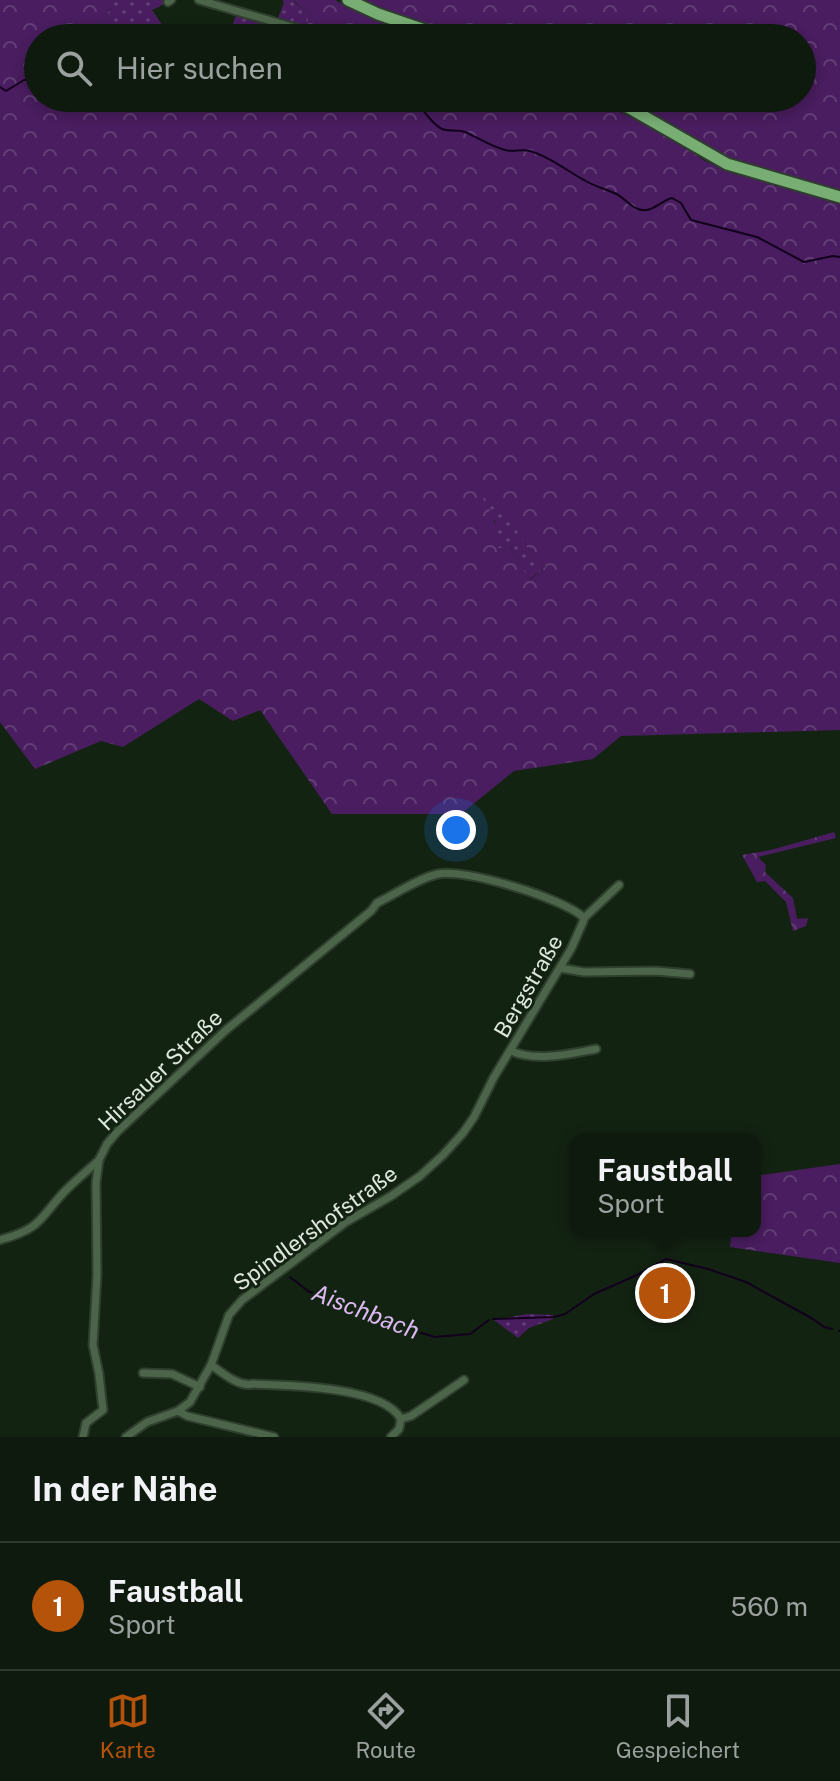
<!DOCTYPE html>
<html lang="de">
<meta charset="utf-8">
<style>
body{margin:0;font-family:"Public Sans",sans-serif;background:#172317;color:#f1f3f6}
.you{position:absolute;left:456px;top:830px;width:28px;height:28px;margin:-20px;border:6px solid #fff;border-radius:50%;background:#1a73e8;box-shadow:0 0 0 12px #1a73e833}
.badge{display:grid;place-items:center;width:52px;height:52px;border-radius:50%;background:#b45309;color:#fff;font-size:26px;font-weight:700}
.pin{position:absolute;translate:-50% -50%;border:4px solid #fff;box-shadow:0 2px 8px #0006}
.popup{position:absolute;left:569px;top:1133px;width:192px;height:104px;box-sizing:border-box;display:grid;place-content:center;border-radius:16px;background:#0e1a0e;filter:drop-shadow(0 2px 6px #0005);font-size:26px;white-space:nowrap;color:#9ba19e}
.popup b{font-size:30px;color:#f1f3f6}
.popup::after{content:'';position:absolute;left:50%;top:100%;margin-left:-16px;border:16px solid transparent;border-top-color:#0e1a0e}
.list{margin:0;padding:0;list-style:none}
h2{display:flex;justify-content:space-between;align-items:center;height:104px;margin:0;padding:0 32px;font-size:34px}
h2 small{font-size:26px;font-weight:400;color:#9ba19e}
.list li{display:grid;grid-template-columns:52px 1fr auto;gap:24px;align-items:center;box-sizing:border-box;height:128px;padding:0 32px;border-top:2px solid #2e382e}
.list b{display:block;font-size:30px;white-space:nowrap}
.list p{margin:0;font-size:26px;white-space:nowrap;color:#9ba19e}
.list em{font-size:26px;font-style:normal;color:#9ba19e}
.icon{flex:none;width:44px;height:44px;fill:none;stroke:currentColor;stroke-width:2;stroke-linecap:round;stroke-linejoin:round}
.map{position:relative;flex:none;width:840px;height:1437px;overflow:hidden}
.search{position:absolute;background:#0e1a0e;box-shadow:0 4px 12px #0003;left:24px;right:24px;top:24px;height:88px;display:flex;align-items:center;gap:20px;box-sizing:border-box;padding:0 28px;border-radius:44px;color:#9ba19e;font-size:30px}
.sheet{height:232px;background:#0e1a0e}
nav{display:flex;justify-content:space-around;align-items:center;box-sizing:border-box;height:112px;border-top:2px solid #2e382e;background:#0e1a0e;font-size:22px;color:#9ba19e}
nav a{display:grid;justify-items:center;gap:4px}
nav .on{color:#b45309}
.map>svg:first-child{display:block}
</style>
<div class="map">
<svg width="840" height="1437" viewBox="0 0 840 1437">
<defs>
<pattern id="grass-dots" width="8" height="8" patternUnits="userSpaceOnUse" patternTransform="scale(2)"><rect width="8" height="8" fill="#491d5f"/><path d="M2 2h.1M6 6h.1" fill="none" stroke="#633e76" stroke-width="1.8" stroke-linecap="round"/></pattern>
<pattern id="forest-crowns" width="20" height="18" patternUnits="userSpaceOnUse" patternTransform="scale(2)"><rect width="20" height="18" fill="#491d5f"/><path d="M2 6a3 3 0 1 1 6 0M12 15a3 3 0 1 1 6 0" fill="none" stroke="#633e76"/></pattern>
</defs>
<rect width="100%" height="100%" fill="#132312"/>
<!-- grass -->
<g fill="url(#grass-dots)">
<path d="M112,0H168L159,7L152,10L163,26L199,31L231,30L237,12L276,23L283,5L293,1L310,14L303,38H100L96,29L112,7Z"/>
<path d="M473,484L512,521L528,549L546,566L529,580L510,547L497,549L495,521Z"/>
<path d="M527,1314L553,1315V1319L529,1328L518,1338L494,1320Z"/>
</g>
<!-- forest -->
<g fill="url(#forest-crowns)" fill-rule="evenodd">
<path d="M0,0H112V7L96,29L100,38H38V98H590L658,130L705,161L735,174L840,202V730L621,736L593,759L514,771L461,814H332L260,710L233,721L199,699L123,747L101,741L35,769L0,722ZM477,489L511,521L528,549L546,566L530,580L509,546L497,549C498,519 491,512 477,489Z"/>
<path d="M281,0H335L348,7L434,38H303L310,14L294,1L283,5L284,1Z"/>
<path d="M361,0H840V192L744,165L705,147L623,98H802V38H464Z"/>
<path d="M834,832L836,838L758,857L766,865L765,872L793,898L797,919L808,918L806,926L793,931L786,902L765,881L757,882L742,855L771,850Z"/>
<path d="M840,1164V1263L730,1247L732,1231H755V1176Z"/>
</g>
<!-- green -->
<path fill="#491d5f" d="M654,1269L691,1292L675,1318L638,1294Z"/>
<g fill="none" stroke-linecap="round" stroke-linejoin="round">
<!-- stream -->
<g stroke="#12001d" stroke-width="2">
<path d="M0,87L6,91L24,80L38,79"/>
<path d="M348,98C363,105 377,102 393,98"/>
<path d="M405,98C423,101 426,121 442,129C449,132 458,129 465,132C479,138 490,146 505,150C513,152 522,149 530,151C549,156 567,171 584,180C595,187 607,189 618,195C625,199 631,207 638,209C652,214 660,201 672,198L681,203L691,220L757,237L804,262L833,256L840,257"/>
<path d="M290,1277L308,1291L395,1325L435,1337L470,1334L489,1320"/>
<path d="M493,1319L554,1317L565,1314L594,1294L637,1275L666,1259L708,1269L746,1282L813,1319L824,1327L832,1329"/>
<path d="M839,1331H840"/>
</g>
<defs>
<g id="street">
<path d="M199,0L323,36L350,38"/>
<path d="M168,2L171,0"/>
<path d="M584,918L619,885"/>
<path d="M560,968L584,972L656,971L690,974"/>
<path d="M511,1051C537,1062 569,1054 596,1049"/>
<path d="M0,1240C42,1228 38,1220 65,1191C76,1180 88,1170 99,1160"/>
<path d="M211,1365C223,1373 238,1387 253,1384C286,1385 383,1386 401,1419"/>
<path d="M143,1373L172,1374L200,1387"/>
<path d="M178,1411L187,1416L274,1437"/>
<path d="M401,1419L411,1416L464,1380"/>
<path d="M83,1437L86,1423L103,1410L99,1374L93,1345L97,1275L96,1183L99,1160L107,1144L117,1132L226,1030L371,911L377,903C395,894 419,878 438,874C464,868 566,899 584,918L583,922L571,949L494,1077L474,1117L463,1133L443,1155L420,1176L391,1196L346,1222L242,1300L229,1315L211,1365L190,1402L178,1411L147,1422L126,1437"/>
<path d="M391,1437L399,1429L401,1419"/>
</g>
<g id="primary">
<path d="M348,0L378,14L448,38"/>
<path d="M612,98L727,164L840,197"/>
</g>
</defs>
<!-- street casing -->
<use href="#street" stroke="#2f3f2e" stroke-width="11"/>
<!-- primary casing -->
<use href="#primary" stroke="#2f3f2e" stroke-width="15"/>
<!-- street -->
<use href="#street" stroke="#4c654a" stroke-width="7"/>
<!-- primary -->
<use href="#primary" stroke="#78ad74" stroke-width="11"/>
</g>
<g text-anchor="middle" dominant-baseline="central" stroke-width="6" stroke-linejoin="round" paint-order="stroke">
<!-- street labels -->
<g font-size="22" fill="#dee8dd" stroke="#132312">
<text transform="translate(528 986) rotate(-60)">Bergstraße</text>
<text transform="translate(160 1070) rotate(-44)">Hirsauer Straße</text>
<text transform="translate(315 1228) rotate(-36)">Spindlershofstraße</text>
</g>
<!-- water labels -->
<g font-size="24" font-style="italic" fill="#ddb9f3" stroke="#132312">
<text transform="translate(366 1311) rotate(21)">Aischbach</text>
</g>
</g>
</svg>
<div class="you"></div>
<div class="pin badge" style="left:665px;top:1293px">1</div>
<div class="popup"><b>Faustball</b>Sport</div>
<div class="search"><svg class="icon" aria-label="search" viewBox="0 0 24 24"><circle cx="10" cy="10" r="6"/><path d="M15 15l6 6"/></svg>Hier suchen</div>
</div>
<section class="sheet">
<h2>In der Nähe<small></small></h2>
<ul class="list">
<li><span class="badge">1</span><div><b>Faustball</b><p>Sport</p></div><em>560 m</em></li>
</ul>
</section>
<nav>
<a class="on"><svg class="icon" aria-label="map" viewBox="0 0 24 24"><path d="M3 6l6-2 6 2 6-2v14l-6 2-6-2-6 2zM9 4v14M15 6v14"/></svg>Karte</a>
<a><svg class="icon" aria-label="directions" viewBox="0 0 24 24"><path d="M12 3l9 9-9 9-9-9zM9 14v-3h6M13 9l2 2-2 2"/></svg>Route</a>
<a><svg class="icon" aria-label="saved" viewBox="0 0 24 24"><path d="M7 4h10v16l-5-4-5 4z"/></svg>Gespeichert</a>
</nav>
